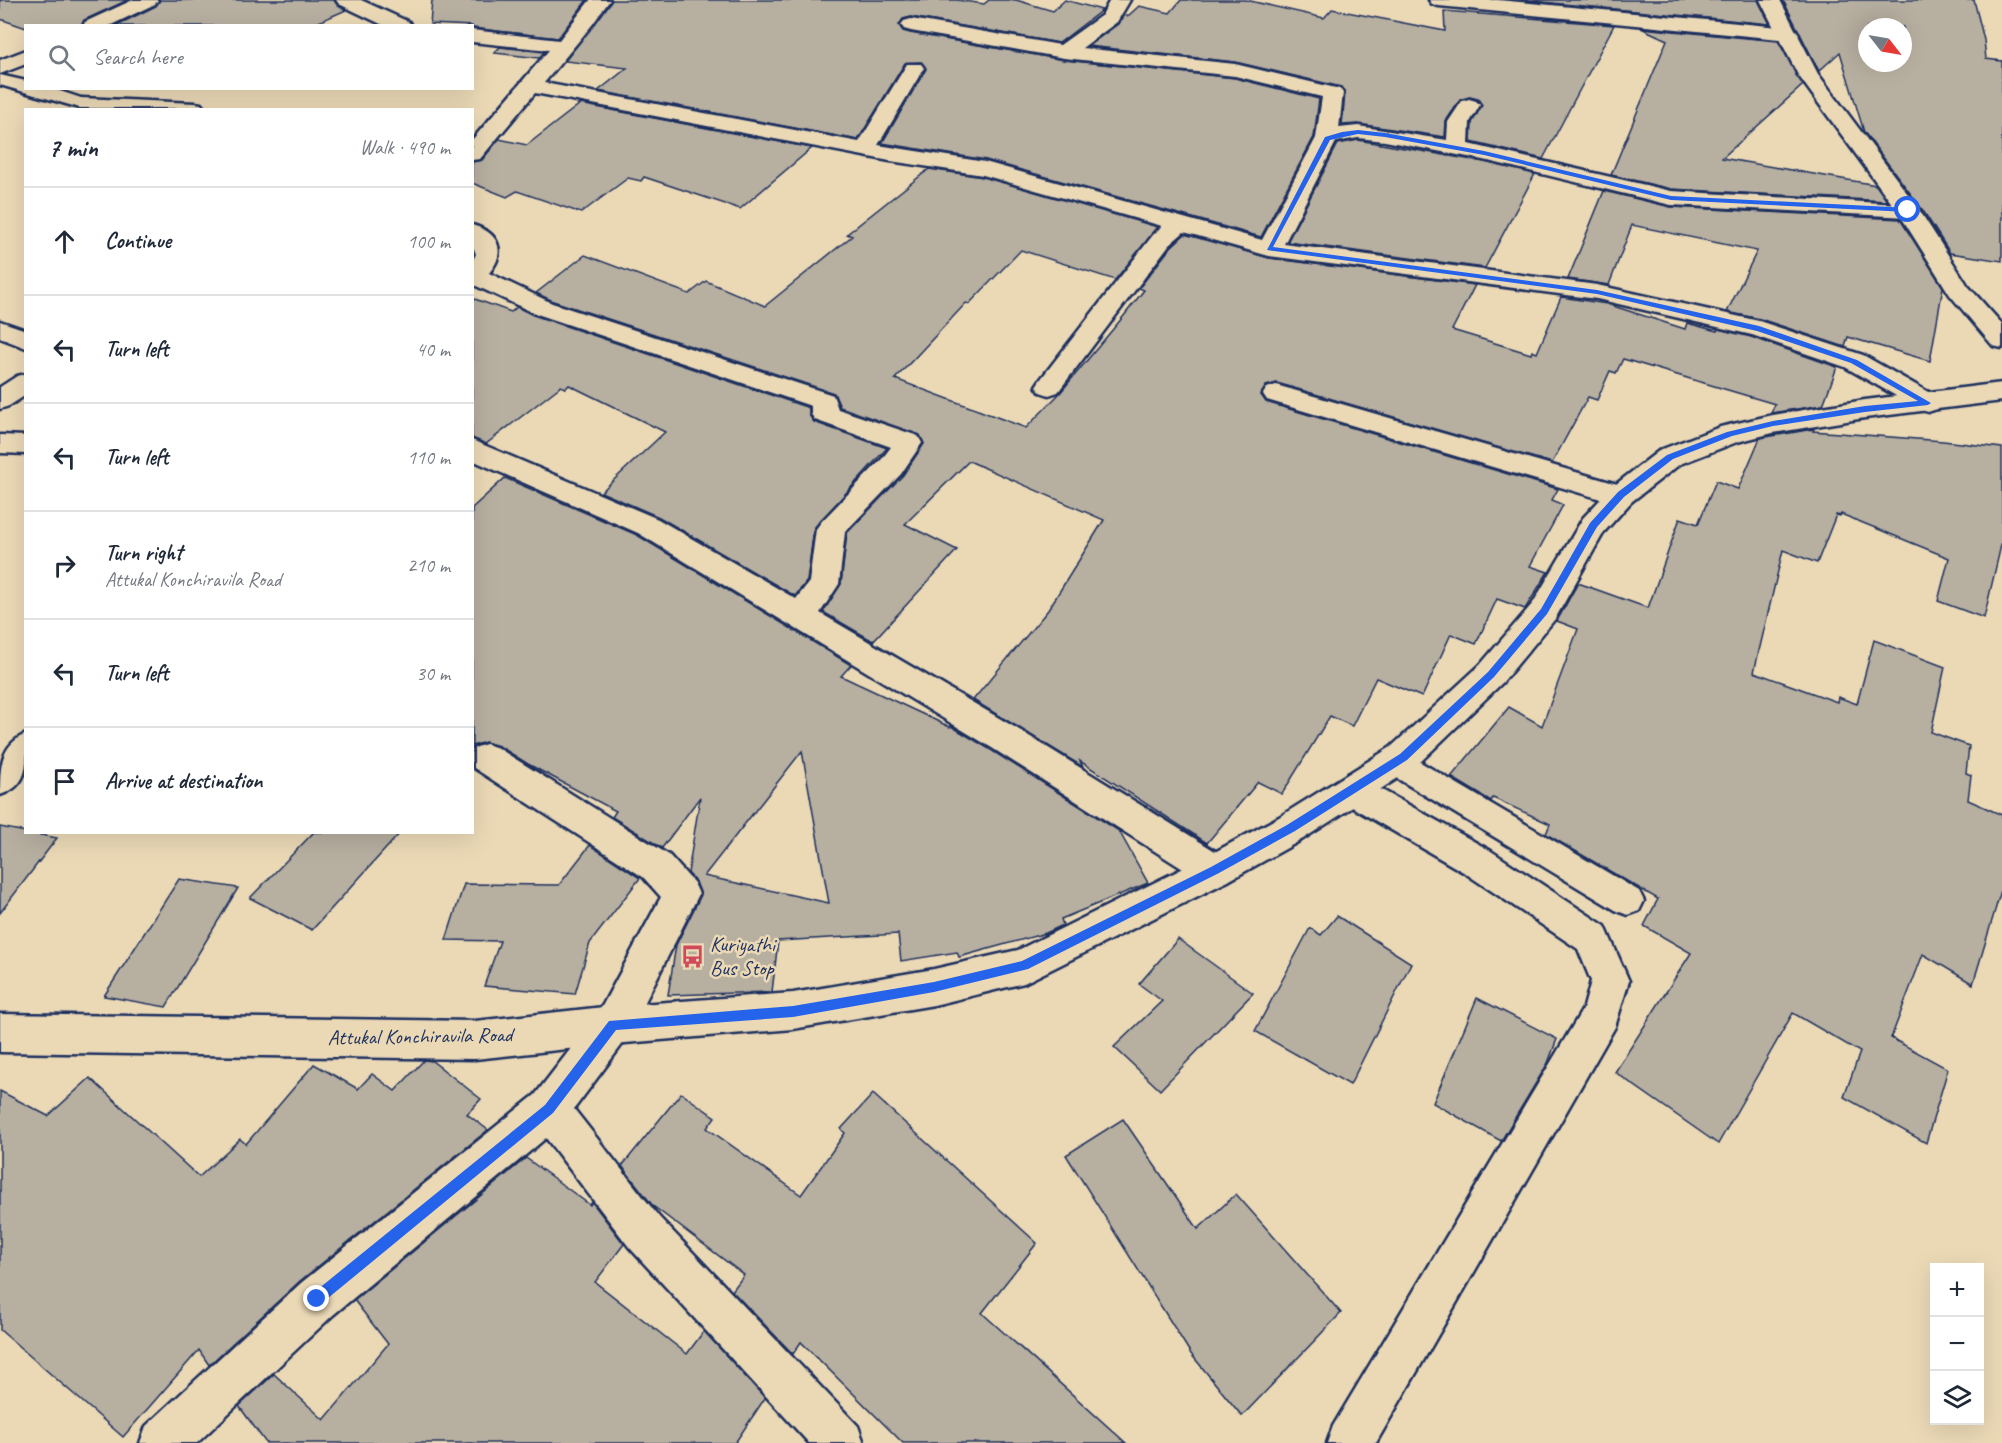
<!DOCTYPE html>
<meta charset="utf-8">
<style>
body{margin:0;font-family:Caveat,sans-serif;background:#f2f2f3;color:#1f2937}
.controls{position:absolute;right:18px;bottom:18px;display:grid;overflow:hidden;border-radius:0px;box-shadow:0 6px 24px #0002}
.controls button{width:54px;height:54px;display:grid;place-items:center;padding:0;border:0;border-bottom:2px solid #e0e1e3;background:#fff;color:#1f2937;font:30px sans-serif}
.compass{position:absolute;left:1858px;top:18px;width:54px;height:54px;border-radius:50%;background:#fff;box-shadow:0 6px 24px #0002;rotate:121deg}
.stop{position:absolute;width:18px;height:18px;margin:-14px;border:4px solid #2563eb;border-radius:50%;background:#fff}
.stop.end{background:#2563eb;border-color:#fff;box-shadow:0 2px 6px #0008}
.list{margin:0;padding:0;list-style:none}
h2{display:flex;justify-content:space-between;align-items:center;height:78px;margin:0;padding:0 24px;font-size:26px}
h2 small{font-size:20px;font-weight:400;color:#747a83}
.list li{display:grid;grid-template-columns:39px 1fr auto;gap:18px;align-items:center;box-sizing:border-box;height:108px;padding:0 24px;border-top:2px solid #e0e1e3}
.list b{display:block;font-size:22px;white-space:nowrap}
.list p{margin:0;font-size:20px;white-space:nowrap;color:#747a83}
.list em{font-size:20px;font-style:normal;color:#747a83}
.icon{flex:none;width:33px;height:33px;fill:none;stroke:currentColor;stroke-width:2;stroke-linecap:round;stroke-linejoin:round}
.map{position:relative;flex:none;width:2002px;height:1443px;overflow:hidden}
.search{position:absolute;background:#fff;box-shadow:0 6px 24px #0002;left:24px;top:24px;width:450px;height:66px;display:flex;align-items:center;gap:15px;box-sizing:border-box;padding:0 21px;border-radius:0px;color:#747a83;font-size:22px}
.panel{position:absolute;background:#fff;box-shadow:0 6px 24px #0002;left:24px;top:108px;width:450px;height:726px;border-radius:0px}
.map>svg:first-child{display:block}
</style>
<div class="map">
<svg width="2002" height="1443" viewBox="0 0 2002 1443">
<rect width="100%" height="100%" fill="#ebd9b6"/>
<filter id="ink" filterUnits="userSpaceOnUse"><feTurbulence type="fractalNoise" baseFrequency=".0167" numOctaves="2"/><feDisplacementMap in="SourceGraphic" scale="12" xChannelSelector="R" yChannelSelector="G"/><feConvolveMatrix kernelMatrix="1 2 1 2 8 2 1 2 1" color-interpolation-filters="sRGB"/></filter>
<g filter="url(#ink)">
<!-- building -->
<g fill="#b7afa0" stroke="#1b2f5e" stroke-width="1.5" fill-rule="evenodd">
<path d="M0,0H128L84,20L81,26H26V28L0,19Z"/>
<path d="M160,0H334L338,6L346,10L310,26H115L156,6Z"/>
<path d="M432,0H587L558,38L472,28V26L430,24Z"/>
<path d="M612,0H957L984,4L989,0H1016L1053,11L1065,0L1102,10L1059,43L911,17L903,19L899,25L903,31L910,33L1064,60L1235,78L1319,99L1314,137L1261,237L986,160L882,143L926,69L921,62L905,63L858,140L598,91L627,68L565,61Z"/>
<path d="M1181,0H1246L1324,18L1332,9L1445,31L1444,11L1614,25L1543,159L1471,142L1472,123L1482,105L1478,99L1470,97L1460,100L1446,121L1445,137L1358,124L1342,125L1345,93L1341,87L1235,62L1088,46L1118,24L1124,15L1128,16L1139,6L1170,13Z"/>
<path d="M1521,0H1758L1770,24Z"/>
<path d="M1783,0H1974L1984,40L1986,59L2002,61V261L1950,253L1922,209L1864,132L1840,52L1819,71ZM1867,27H1903V63H1867Z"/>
<path d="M1641,28L1778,41L1803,85L1722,158L1876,185L1887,201L1671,189L1611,175L1667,40Z"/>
<path d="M500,47L544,52L539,58L494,53Z"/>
<path d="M580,104L812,148L740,209L644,177L641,181L628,178L581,213L517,191L507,197L472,183V162L482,160L499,139L527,145Z"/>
<path d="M1358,140L1484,162L1535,174L1485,268L1287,242L1338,144Z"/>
<path d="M929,169L983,177L1158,227L1115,280L1021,250L969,304L966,303L895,379L1026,428L1060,393L1123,317L1144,290L1139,288L1171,247L1185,234L1269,258L1475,285L1452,330L1531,354L1532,351L1537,353L1561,297L1607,304L1685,329L1687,323L1717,331L1718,329L1751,337L1837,367L1823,405L1771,413L1775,404L1623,359L1616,373L1610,371L1597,400L1588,397L1552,463L1277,383L1266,386L1261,395L1266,402L1558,489L1552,500L1563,505L1530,566L1548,572L1525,609L1497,599L1476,644L1451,634L1422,697L1376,678L1352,726L1330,716L1282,794L1258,782L1207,843L1080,761L1083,767L973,700L1048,610L1104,520L969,461L905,524L957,550L873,641L823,612L841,584L847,533L903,475L924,444L920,435L840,407L834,393L553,301L536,293L585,255L689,294L706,281L765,306L852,236L847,234Z"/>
<path d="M1604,191L1671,207L1900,219L1943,287L1930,361L1848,337L1845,347L1760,319L1727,312L1757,251L1632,225L1609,285L1568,279Z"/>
<path d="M472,298L511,312L517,307L533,315L809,408V415L814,422L887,448L814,528L807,581L795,596L659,517L601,492L665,432L569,385L566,388L561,386L486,444L472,438Z"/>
<path d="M1814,429L1813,431L1943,441L2002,448V541L1984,618L1938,601L1949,558L1841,514L1840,516L1836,515L1817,563L1783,550L1754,672L1837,702L1838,697L1857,704L1874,640L1945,667L1931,732L1969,746L1966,773L1971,775L1968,800L2002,815V887L1973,984L1923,954L1891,1038L1948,1069L1926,1143L1844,1097L1860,1052L1793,1013L1718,1144L1615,1072L1691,953L1644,926L1658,899L1546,834L1550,824L1493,798L1491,801L1451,777L1509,707L1542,726L1578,629L1557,621L1578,583L1648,608L1680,518L1698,524L1716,481L1738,489L1760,438Z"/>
<path d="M505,478L637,535L851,665L841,676L950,727L951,726L991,750L1119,831L1148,883L1061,919L1063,925L1046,933L959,957L957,952L901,961L898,934L778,941L772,992L668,995L676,945L701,895L696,882L688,873L700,797L662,848L612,817L616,811L528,764L499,746L485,742L472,746V508ZM802,751L829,903L704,876Z"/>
<path d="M0,827L57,838L0,913Z"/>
<path d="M314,832H401L312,930L250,898Z"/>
<path d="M590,845L640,878L590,943L575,994L484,986L500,941L446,940L464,884L559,885Z"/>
<path d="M179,879L238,888L166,1007L104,996Z"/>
<path d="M1337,916L1411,963L1350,1085L1255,1031L1310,928L1321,935Z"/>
<path d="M1178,939L1253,993L1160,1090L1114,1047L1162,1001L1139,984Z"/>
<path d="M1477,998L1557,1039L1548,1063L1501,1141L1433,1103Z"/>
<path d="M424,1060L432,1061L481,1099L467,1114L488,1130L300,1281L209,1365L199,1350L123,1437L0,1330V1091L48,1116L90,1078L199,1177L240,1139L246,1144L314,1064L358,1089L372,1074L395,1091Z"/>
<path d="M681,1093L715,1117L707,1128L801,1195L845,1133L841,1129L873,1094L1037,1243L982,1313L1126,1443H903L801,1342L793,1354L732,1291L744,1275L653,1206L622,1166Z"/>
<path d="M1123,1119L1198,1229L1236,1194L1341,1313L1242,1416L1191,1354L1066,1155Z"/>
<path d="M526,1158L590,1205L592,1202L624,1244L595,1282L687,1354L704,1331L765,1398L735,1443H266L239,1406L274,1374L324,1420L388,1344L354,1300Z"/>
</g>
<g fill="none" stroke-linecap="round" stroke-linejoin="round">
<defs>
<g id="lane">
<path d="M0,75L26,81V88H51L81,98L195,103L201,104L204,108H80L0,85Z"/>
<path d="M1395,750L1405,753L1639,891L1644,901L1639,911L1628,915L1617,911L1385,771L1380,762L1385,753Z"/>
</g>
<g id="street">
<path d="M133,0H158L155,4L109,26H83L85,22Z"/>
<path d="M336,0H361L409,22L411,26H385L339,4Z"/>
<path d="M590,0H610L592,25L544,83L859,142L907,64H921L924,68L878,145L985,162L1262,240L1316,138L1322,97L1235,76L1064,58L911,31L904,29L901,25L904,21L911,19L1060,45L1102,15L1110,0H1130L1117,22L1082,48L1235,64L1340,89L1343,93L1339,128L1358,126L1447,140L1448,122L1462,101L1469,99L1476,101L1480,105L1470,122L1469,144L1671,191L1916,205L1920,210L1916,215L1908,217L1671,205L1484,160L1385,141L1358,138L1336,142L1284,244L1597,285L1759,321L1863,355L1937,397L1941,403L1937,409L1928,412L1919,409L1845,367L1752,335L1597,299L1269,256L1184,232L1169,245L1058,392L1049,395L1040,392L1036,386L1040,380L1153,235L1162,226L983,175L890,161L535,93L480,159L472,160V140L549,50L472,42V30L559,40Z"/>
<path d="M1429,0H1498L1789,28L1796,30L1799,34L1796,38L1789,40L1439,6L1432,4Z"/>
<path d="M26,50V64L0,74V60Z"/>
<path d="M472,225C499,232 507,252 489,273L552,303L833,395L838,409L918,436L922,443L901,474L845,532L839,584L820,613L1016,728L1228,859L1233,870L1228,881L1215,886L1202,881L992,748L638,533L472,460V440L658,519L796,599L809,582L816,529L821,522L881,460L891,447L815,420L811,414V406L534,313L472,284V262L476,254L472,244Z"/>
<path d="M0,321L26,330V348L0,338Z"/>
<path d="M26,374V395L9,406L0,409V387L17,376Z"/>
<path d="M1276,385L1631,488L1635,495L1631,502L1621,505L1267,400L1263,394L1267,388Z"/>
<path d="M0,435L26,436V454L0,453Z"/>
<path d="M26,734C26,762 31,785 0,795C0,768 0,745 26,734Z"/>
<path d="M486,744L498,748L669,855L694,883L699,894L627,1038L574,1109L659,1217L858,1426L864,1443H809L629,1247L546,1138L333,1315L197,1443H140L146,1426L301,1283L535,1095L599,1012L661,897L643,877L474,768V748Z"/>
<path d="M1352,776L1364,780L1491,851L1605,926L1629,981L1615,1027L1376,1443H1327L1333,1426L1584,1007L1591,981L1578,949L1465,873L1340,800L1335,790L1340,780Z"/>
</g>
<g id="secondary">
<path d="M1760,0H1780L1818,74L1916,205L1968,286L2002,324V348L1993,346L1950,295L1898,212L1798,75Z"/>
<path d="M2002,383V401L1865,418L1773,433L1737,442L1680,464L1631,502L1604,532L1555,619L1502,683L1415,767L1303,839L1228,881L1024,983L934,1005L793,1029L613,1044L475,1059L0,1052V1014L475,1021L613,1006L793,993L934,969L1018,950L1202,859L1279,817L1391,747L1480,665L1533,603L1583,518L1611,488L1660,450L1720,427L1773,415L1865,400Z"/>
</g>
</defs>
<!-- lane casing -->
<use href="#lane" stroke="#1b2f5e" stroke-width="5"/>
<!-- street casing -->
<use href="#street" stroke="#1b2f5e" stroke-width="5"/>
<!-- secondary casing -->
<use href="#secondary" stroke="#1b2f5e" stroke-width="5"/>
<!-- lane -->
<use href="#lane" fill="#ebd9b6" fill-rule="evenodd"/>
<!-- street -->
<use href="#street" fill="#ebd9b6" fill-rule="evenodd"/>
<!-- secondary -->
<use href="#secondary" fill="#ebd9b6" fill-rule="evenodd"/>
</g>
</g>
<!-- route -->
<path fill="#2563eb" d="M1358,130L1385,133L1484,151L1671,196L1910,208L1908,212L1671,200L1484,155L1385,137L1358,134L1330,140L1273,247L1597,290L1759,326L1857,360L1931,403L1928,405L1865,412L1773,426L1732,436L1673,459L1624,497L1597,527L1547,614L1494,677L1407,760L1295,831L1219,873L1028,969L934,992L793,1017L616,1030L553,1113L322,1303L317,1305L312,1303L310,1299L312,1294L545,1105L609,1021L793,1006L934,982L1022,961L1211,867L1287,825L1400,754L1488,672L1541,609L1590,523L1618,492L1667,455L1727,432L1773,421L1865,406L1918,401L1851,363L1757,331L1597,294L1267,250L1325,137L1342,132Z"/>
<!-- icons -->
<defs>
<symbol id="bus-bare" viewBox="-9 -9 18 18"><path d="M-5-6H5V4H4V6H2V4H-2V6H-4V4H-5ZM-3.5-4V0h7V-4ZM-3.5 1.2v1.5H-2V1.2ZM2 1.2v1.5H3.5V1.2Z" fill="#d1495b" stroke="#ebd9b6" stroke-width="2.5" paint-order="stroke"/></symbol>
</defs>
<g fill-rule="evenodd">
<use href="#bus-bare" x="676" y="940" width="33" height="33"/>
</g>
<g text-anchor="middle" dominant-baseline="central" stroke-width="5" stroke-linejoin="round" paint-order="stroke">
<!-- poi labels -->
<g font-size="21" fill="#1b2f5e" stroke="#ebd9b6" text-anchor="start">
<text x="710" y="944">Kuriyathi<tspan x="710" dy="24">Bus Stop</tspan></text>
</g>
<!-- street labels -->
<g font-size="21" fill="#1b2f5e" stroke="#ebd9b6">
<text transform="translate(420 1036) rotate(-1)">Attukal Konchiravila Road</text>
</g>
</g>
</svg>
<div class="controls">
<button>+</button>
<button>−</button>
<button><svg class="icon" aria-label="layers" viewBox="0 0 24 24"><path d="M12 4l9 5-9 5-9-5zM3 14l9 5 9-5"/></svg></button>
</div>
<svg class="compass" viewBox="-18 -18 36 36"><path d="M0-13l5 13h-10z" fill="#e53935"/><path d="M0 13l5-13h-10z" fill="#747a83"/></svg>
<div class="stop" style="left:1908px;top:210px"></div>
<div class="stop end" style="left:317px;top:1299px"></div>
<div class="search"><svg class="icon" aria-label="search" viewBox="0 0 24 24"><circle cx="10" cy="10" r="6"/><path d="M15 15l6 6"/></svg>Search here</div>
<section class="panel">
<h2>7 min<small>Walk · 490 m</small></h2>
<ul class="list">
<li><svg class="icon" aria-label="ahead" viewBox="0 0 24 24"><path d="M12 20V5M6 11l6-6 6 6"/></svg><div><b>Continue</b></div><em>100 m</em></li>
<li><svg class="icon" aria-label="left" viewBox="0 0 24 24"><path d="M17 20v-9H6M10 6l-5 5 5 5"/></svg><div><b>Turn left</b></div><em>40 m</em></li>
<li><svg class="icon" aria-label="left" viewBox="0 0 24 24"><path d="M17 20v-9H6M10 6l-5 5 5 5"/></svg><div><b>Turn left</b></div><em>110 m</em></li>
<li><svg class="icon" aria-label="right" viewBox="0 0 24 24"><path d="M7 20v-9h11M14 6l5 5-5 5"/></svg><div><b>Turn right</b><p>Attukal Konchiravila Road</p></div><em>210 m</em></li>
<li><svg class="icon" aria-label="left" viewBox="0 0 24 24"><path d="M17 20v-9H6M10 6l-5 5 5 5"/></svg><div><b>Turn left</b></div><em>30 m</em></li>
<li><svg class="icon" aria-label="arrive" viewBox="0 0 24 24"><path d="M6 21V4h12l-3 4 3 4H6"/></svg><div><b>Arrive at destination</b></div></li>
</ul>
</section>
</div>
